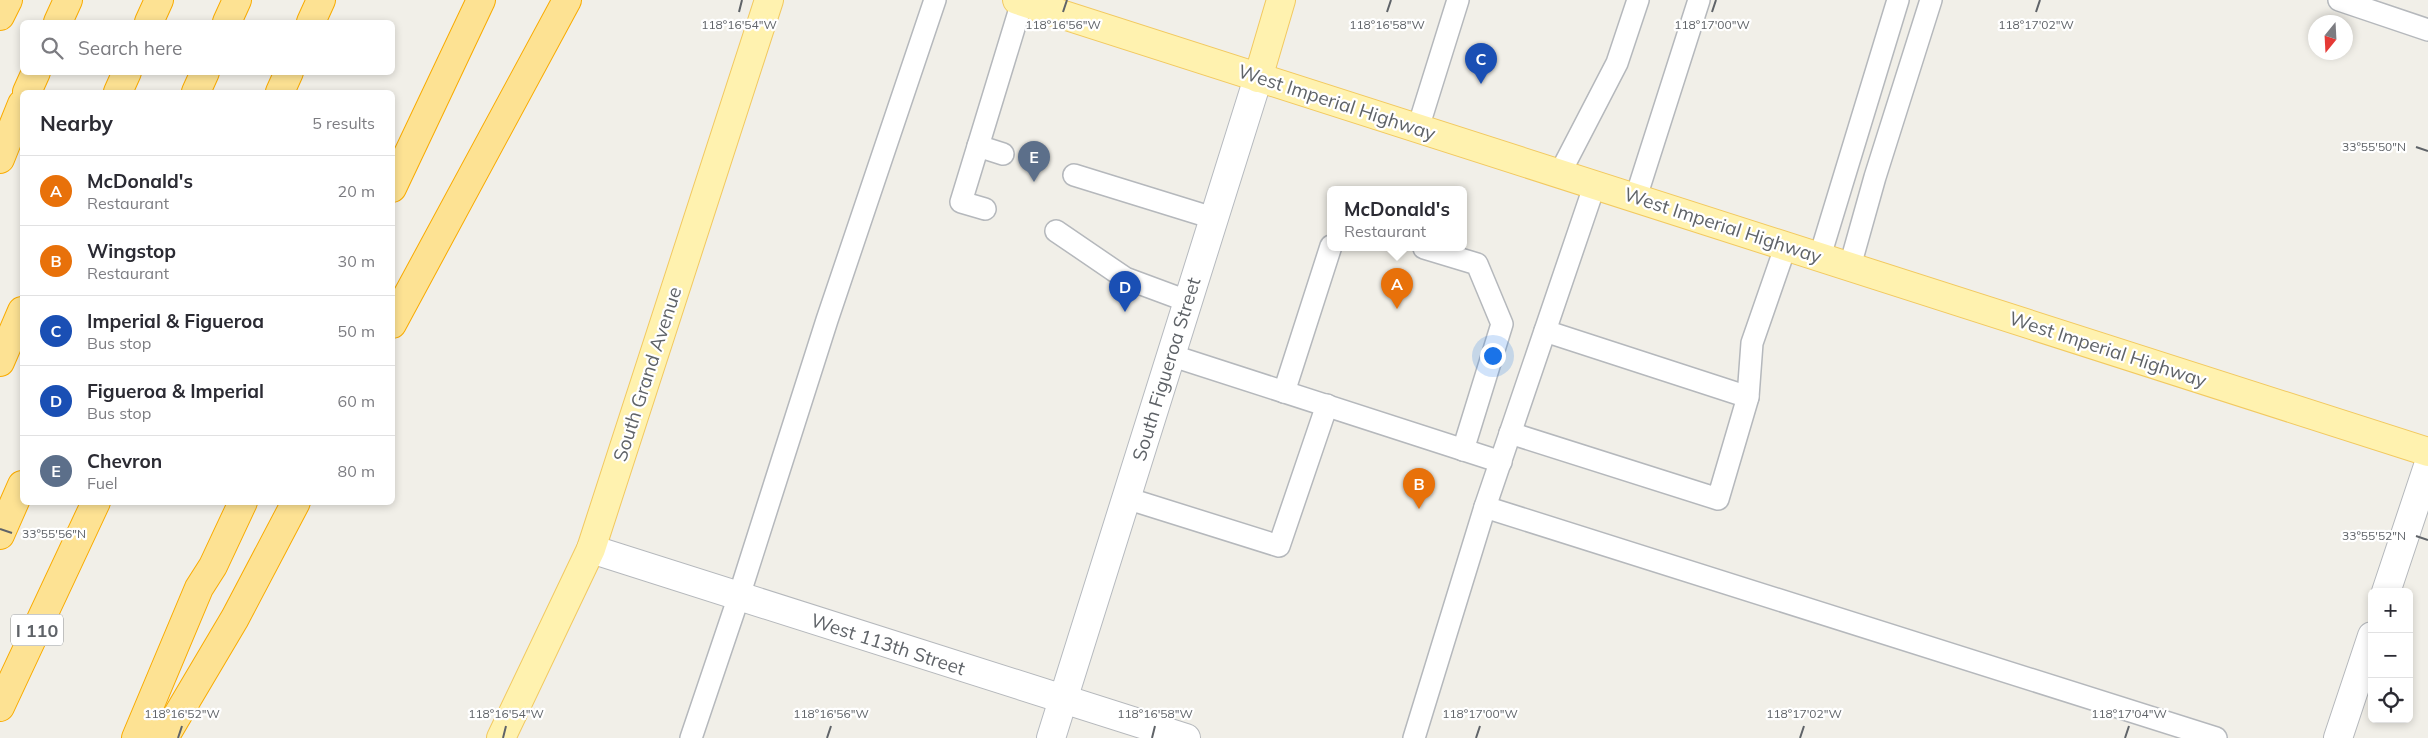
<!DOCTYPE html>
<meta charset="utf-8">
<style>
body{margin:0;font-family:Mulish,sans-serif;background:#f2f2f3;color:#2b2b33}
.controls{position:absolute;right:15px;bottom:15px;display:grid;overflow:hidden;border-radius:8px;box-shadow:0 2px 8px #0003}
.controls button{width:45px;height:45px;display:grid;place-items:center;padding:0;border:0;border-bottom:1px solid #e1e1e2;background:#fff;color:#2b2b33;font:25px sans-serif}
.compass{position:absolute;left:2308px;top:15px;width:45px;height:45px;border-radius:50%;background:#fff;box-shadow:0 2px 8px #0003;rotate:198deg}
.you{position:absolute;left:1492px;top:355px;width:18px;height:18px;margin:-12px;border:4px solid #fff;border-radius:50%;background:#1a73e8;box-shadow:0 0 0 8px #1a73e833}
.badge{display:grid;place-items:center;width:32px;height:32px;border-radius:50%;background:#ea580c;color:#fff;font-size:16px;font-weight:700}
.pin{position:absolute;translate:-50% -41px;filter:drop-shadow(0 1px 2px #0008)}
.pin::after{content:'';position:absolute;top:26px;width:18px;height:15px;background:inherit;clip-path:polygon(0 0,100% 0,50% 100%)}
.popup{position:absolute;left:1327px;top:186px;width:140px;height:65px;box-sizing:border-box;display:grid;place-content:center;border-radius:8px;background:#fff;filter:drop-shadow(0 1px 4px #0005);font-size:16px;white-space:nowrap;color:#7c7c81}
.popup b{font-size:19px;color:#2b2b33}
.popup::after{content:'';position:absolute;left:50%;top:100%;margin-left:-10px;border:10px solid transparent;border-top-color:#fff}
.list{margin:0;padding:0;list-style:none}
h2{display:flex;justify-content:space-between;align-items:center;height:65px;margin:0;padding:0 20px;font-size:21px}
h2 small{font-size:16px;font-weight:400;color:#7c7c81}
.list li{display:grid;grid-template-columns:32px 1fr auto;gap:15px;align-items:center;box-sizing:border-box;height:70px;padding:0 20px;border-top:1px solid #e1e1e2}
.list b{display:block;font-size:19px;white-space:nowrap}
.list p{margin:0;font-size:16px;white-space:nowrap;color:#7c7c81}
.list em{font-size:16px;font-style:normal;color:#7c7c81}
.icon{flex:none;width:28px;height:28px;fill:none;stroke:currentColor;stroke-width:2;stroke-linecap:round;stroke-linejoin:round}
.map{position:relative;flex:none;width:2428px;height:738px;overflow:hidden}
.search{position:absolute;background:#fff;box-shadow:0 2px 8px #0003;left:20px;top:20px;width:375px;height:55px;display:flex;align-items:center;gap:12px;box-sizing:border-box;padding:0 18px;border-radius:8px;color:#7c7c81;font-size:19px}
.panel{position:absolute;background:#fff;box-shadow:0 2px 8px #0003;left:20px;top:90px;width:375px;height:415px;border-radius:8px}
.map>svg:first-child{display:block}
</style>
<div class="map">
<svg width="2428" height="738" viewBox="0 0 2428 738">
<rect width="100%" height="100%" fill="#f1efe8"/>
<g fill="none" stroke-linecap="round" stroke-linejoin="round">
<defs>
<g id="service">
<path d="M2339,0L2428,30"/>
<path d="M1418,128L1458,0"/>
<path d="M978,146L1003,154"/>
<path d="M1560,173L1617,63L1638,0"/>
<path d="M1074,175L1213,218"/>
<path d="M1636,197L1699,0"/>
<path d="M985,209L961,202L1022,2"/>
<path d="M1056,231L1125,278L1187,301"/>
<path d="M1424,248L1477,264L1502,324L1463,450"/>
<path d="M1820,256L1898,0"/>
<path d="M1850,266L1875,177L1931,0"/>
<path d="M1545,331L1748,397"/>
<path d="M1170,355L1501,462"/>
<path d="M1284,392L1331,246"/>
<path d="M1510,433L1718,499L1748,397L1752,343L1786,245"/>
<path d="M1126,498L1279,546L1327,405"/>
<path d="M1485,507L2216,738"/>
<path d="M691,738L739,596L827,320L935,0"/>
<path d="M1414,738L1485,507L1595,184"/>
</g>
<g id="minor">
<path d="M591,549L1186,738"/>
<path d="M2386,592L2428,466"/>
<path d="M2338,738L2372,636"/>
</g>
<path id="secondary" d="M1051,738L1258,78"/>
<g id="primary">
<path d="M1017,0L2428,452"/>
<path d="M1258,78L1281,0"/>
<path d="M501,738L591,549L769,0"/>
</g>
<g id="motorway">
<path d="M0,16L8,0"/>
<path d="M58,22L68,0"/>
<path d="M149,22L159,0"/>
<path d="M227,22L237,0"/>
<path d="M311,22L321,0"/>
<path d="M27,92L36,72"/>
<path d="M118,92L127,72"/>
<path d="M196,92L205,72"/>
<path d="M280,92L289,72"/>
<path d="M0,159L22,104"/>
<path d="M392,188L481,0"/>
<path d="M392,324L567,0"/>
<path d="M0,362L22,311"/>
<path d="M0,535L22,485"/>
<path d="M0,707L96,502"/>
<path d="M136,738L199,588L213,566L243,502"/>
<path d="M164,738L235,618L296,502"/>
</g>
</defs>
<!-- service casing -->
<use href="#service" stroke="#b5b8bc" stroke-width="24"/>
<!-- minor casing -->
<use href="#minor" stroke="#b5b8bc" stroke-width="30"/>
<!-- secondary casing -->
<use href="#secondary" stroke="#b6babf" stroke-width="30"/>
<!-- primary casing -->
<use href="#primary" stroke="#f2c960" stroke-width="30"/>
<!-- motorway casing -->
<use href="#motorway" stroke="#f9ab00" stroke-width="30"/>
<!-- service -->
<use href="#service" stroke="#fff" stroke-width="21"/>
<!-- minor -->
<use href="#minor" stroke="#fff" stroke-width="28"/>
<!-- secondary -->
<use href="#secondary" stroke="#fff" stroke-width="28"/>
<!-- primary -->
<use href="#primary" stroke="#fff2af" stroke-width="28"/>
<!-- motorway -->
<use href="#motorway" stroke="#fde293" stroke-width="28"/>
</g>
<!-- ticks -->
<path fill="none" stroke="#5f6368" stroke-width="2" d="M739,12L742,0M1063,12L1067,0M1387,12L1391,0M1712,12L1716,0M2036,12L2040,0M2416,147L2428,151M0,529L12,533M2416,536L2428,540M178,738L182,726M503,738L506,726M827,738L831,726M1152,738L1155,726M1476,738L1480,726M1800,738L1804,726M2125,738L2129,726"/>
<g text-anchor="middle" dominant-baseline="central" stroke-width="4.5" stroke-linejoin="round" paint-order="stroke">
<!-- shield labels -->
<rect fill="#fff" stroke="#8f9295" stroke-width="1" x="11" y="614.5" width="52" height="31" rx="4"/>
<g font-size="18" font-weight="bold" fill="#5f6368">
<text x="37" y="630">I 110</text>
</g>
<!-- street labels -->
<g font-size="19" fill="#5f6368" stroke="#fff">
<text transform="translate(1337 102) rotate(18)">West Imperial Highway</text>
<text transform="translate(1723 225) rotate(18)">West Imperial Highway</text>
<text transform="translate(2108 349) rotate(18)">West Imperial Highway</text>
<text transform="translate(1166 369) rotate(-73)">South Figueroa Street</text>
<text transform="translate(647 374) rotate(-72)">South Grand Avenue</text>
<text transform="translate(888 644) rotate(18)">West 113th Street</text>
</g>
</g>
<g font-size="12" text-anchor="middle" fill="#5f6368" stroke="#fff" stroke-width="4.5" stroke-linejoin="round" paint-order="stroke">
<text x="739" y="29">118°16'54"W</text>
<text x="1063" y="29">118°16'56"W</text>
<text x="1387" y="29">118°16'58"W</text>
<text x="1712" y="29">118°17'00"W</text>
<text x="2036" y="29">118°17'02"W</text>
<text x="2374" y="151">33°55'50"N</text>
<text x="54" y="538">33°55'56"N</text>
<text x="2374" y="540">33°55'52"N</text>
<text x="182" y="718">118°16'52"W</text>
<text x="506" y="718">118°16'54"W</text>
<text x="831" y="718">118°16'56"W</text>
<text x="1155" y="718">118°16'58"W</text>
<text x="1480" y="718">118°17'00"W</text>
<text x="1804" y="718">118°17'02"W</text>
<text x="2129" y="718">118°17'04"W</text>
</g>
</svg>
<div class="controls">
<button>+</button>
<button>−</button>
<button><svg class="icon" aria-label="locate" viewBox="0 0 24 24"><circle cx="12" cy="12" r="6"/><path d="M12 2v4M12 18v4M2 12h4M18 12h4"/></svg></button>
</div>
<svg class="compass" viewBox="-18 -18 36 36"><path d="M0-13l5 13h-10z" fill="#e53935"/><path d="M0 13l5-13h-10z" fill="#7c7c81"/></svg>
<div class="you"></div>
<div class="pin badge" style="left:1397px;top:309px;background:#e8710a">A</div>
<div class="popup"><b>McDonald's</b>Restaurant</div>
<div class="pin badge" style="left:1419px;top:509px;background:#e8710a">B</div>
<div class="pin badge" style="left:1481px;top:84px;background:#1a4fb4">C</div>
<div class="pin badge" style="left:1125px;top:312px;background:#1a4fb4">D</div>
<div class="pin badge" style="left:1034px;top:182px;background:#5c6f8a">E</div>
<div class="search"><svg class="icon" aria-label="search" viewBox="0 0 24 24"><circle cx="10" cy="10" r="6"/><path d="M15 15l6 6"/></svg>Search here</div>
<section class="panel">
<h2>Nearby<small>5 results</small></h2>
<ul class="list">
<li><span class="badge" style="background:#e8710a">A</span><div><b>McDonald's</b><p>Restaurant</p></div><em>20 m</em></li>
<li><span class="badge" style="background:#e8710a">B</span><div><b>Wingstop</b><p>Restaurant</p></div><em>30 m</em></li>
<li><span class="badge" style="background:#1a4fb4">C</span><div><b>Imperial &amp; Figueroa</b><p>Bus stop</p></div><em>50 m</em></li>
<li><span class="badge" style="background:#1a4fb4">D</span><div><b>Figueroa &amp; Imperial</b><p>Bus stop</p></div><em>60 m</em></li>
<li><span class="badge" style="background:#5c6f8a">E</span><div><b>Chevron</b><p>Fuel</p></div><em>80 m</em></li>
</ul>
</section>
</div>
